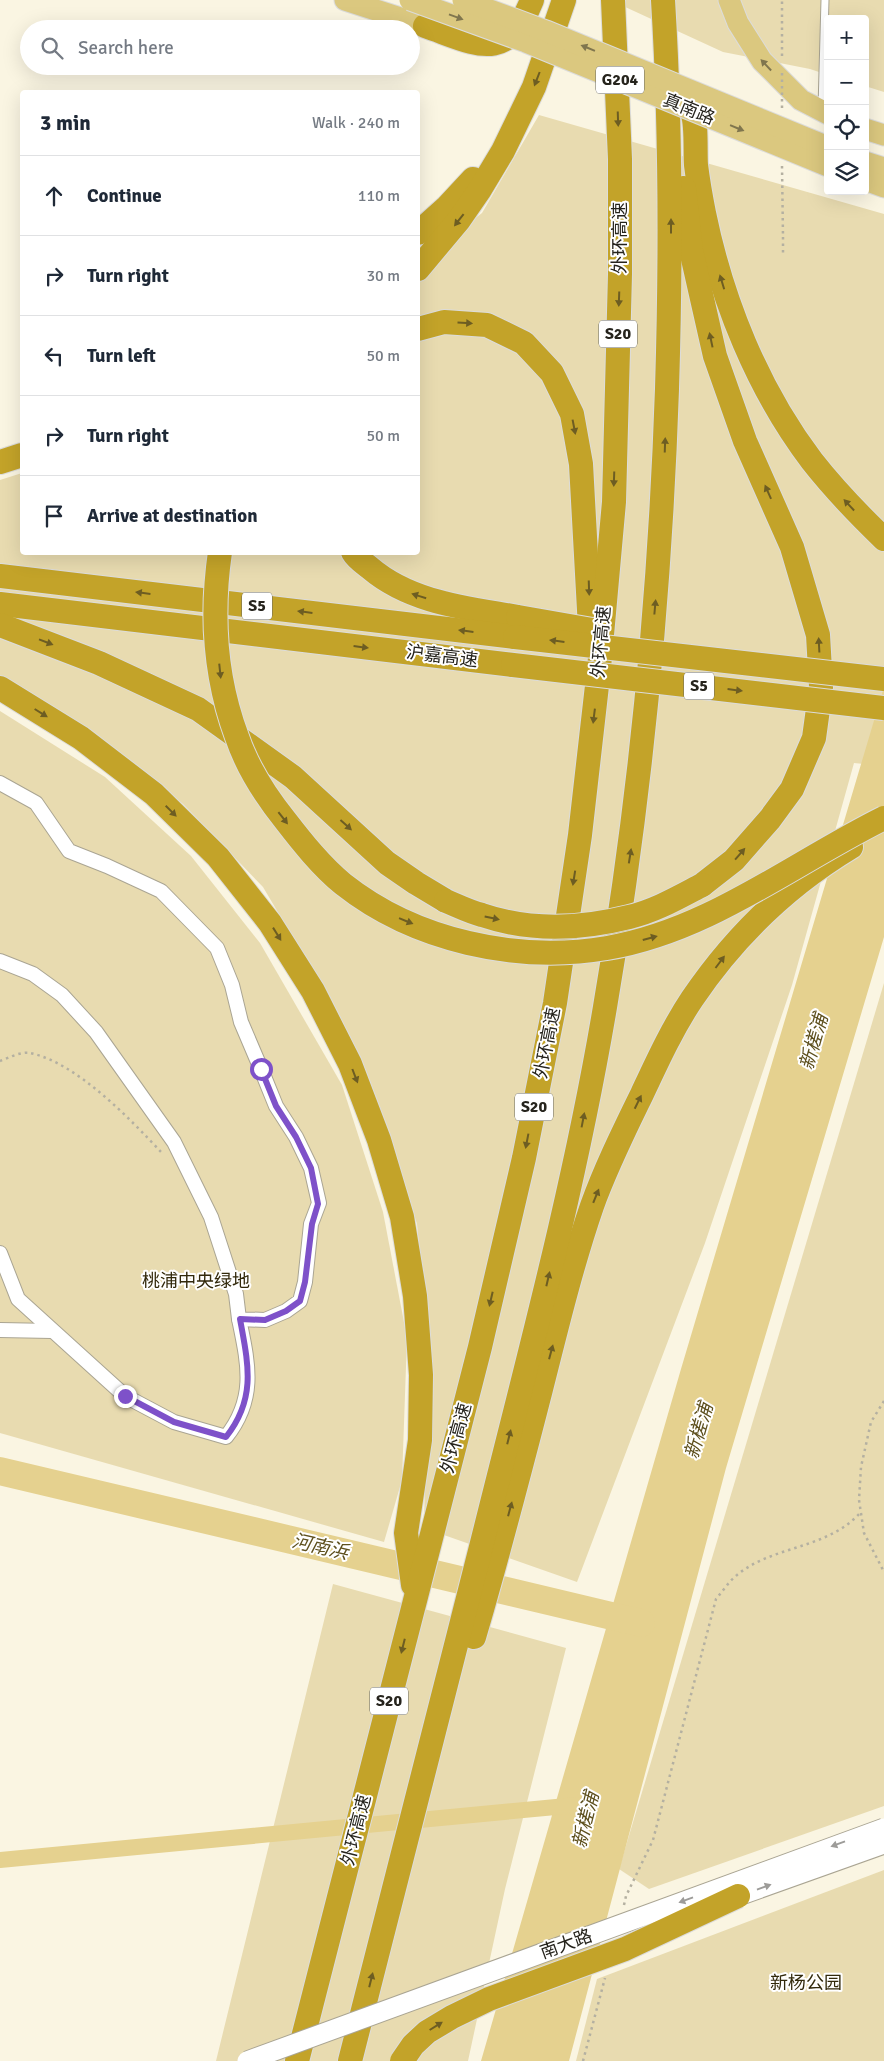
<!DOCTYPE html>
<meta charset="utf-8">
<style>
body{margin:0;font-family:Signika,"Noto Sans SC",sans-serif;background:#f6f6f7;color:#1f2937}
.controls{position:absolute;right:15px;top:15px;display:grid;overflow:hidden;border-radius:5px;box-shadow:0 5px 20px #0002}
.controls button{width:45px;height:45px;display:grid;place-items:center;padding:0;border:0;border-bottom:1px solid #e0e1e3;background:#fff;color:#1f2937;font:25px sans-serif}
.stop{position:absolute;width:15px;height:15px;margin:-11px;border:4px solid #7e51c9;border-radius:50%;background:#fff}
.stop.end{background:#7e51c9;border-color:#fff;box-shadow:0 1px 5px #0008}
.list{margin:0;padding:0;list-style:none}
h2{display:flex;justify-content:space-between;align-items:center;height:65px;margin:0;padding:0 20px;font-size:21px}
h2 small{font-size:16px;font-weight:400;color:#747a83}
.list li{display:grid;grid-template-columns:32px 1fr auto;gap:15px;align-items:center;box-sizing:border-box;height:80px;padding:0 20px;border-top:1px solid #e0e1e3}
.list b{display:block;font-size:19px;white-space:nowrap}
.list em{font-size:16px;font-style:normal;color:#747a83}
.icon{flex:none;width:28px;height:28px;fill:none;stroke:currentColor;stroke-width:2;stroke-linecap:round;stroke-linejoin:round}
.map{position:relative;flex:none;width:884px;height:2061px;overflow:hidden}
.search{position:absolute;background:#fff;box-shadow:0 5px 20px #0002;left:20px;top:20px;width:400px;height:55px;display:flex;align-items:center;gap:12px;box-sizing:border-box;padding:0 18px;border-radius:28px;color:#747a83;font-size:19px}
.panel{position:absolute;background:#fff;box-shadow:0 5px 20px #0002;left:20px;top:90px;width:400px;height:465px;border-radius:5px}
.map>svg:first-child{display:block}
</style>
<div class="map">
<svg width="884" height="2061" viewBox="0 0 884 2061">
<rect width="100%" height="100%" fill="#faf5e2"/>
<!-- green -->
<g fill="#e8dbb0">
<path d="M610,0H884V92L865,86V19H828V75L810,69L723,52Z"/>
<path d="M539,115L884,214V766L854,763L792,985L705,1243L577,1582L424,1528L428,1339L417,1224L384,1121L332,1004L263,887L183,804L71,718L0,679V480L22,473V552H418V262L482,213Z"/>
<path d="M0,711L105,777L191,856L260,943L342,1085L383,1212L407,1338L402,1480L384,1542L0,1433Z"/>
<path d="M884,983V1806L649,1889L619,1869Z"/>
<path d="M333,1584L566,1648L505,1889L468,2061H216Z"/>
<path d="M884,1870V2061H576L597,1979Z"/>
</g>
<!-- water -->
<path fill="#e5d18f" d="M884,687V937L726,1468L569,2061H481L681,1369Z"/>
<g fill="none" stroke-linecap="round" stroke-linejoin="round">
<!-- canal -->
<path stroke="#e5d18f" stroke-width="16" d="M0,1860L577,1805"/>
<!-- river -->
<path stroke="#e5d18f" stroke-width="28" d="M0,1471L641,1623"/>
<defs>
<path id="lane" d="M822,108L825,0"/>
<g id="street">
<path d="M0,783L36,803L69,851L107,866L161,891L217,948L232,985L241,1022L261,1069L276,1106L296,1137L311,1168L319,1203L311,1224L305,1282L300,1301L286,1311L265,1320L239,1319L236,1294L211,1217L174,1142L96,1032L62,995L33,974L0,961"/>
<path d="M0,1253L18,1299L125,1396L174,1422L226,1437C257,1398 248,1363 239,1319"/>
<path d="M0,1330L52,1331"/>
</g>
<g id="primary">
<path d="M345,0L425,26"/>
<path d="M729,0L738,23L762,61L801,100L828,114"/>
<path d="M865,129L884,135"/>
<path d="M865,162L884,168"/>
<path d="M865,180L884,187"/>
</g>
<g id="highway">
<path d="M425,26C477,44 506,65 532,0"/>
<path d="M681,93C684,99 690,105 692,112C697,123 695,152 696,165C698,181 701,198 704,213C722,301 758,390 812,461C834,489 858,514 884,539"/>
<path d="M684,188L691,250L715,356L745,441L792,547L818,635L821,687L814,738L792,789L770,819L734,860L702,885"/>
<path d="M418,233L447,207L473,179"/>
<path d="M418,269L459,220L479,191L503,151L534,87L564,0"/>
<path d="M418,329L444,322L487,325L524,343L552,373L572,414L581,464L590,628"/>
<path d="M0,462L22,455"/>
<path d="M353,552C357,559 364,563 370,568C411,603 467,608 518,617"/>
<path d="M0,576L515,637"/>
<path d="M0,604L513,665"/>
<path d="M0,625L99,663L198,709L293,777L387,863L416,883L446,901"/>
<path d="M0,688L81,738L154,794L218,857L270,923L313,991L350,1064L379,1140L402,1217L415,1296L421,1375L420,1440L406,1533L413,1585"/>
<path d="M474,1637C498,1556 519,1474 540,1393C556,1330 571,1267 592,1206C606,1167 624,1131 642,1094C657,1062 672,1029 692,999C734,937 788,885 851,847"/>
<path d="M297,2061L480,1347L524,1158L555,1003L580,835L599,668L614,502L620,274V159L613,0"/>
<path d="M350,2061C393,1891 437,1721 480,1551C525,1370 574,1191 605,1007C640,803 660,597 667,389C671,259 671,130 663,0"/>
</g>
</defs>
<!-- lane casing -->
<use href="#lane" stroke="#aaa593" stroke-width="9"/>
<!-- street casing -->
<use href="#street" stroke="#aaa593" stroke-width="16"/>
<!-- primary casing -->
<use href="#primary" stroke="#dcdcdb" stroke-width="23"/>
<!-- highway casing -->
<use href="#highway" stroke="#dcdcdb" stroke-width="26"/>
<!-- path -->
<g stroke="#b4b0a1" stroke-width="2.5" stroke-dasharray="2.5 4" stroke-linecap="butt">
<path d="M782,56V0"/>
<path d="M783,237V256"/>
<path d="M0,1061C8,1058 22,1051 30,1053C77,1063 129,1118 162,1153"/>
<path d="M884,1401L871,1422L861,1467L859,1500L864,1533L884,1572"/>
<path d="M624,1905L626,1896L653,1840L716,1599C723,1591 729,1581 737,1575C773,1545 827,1550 861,1512"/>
<path d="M583,2061L605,1978"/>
</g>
<!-- lane -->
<use href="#lane" stroke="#fff" stroke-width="7"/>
<!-- street -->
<use href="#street" stroke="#fff" stroke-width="14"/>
<!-- primary -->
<use href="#primary" stroke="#dbc87f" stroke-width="21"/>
<!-- highway -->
<use href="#highway" stroke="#c3a329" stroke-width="24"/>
<defs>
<g id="secondary-bridge">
<path d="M727,1900L884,1844"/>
<path d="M247,2061L884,1828"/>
</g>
<g id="primary-bridge">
<path d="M410,0L526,42L828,166"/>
<path d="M463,0L546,31L828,147"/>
</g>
<g id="highway-bridge">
<path d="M220,552C211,614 215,678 237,737C247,767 265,795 285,820C302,842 321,866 343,884C415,941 517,963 607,948C709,931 793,863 884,818"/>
<path d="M518,617L598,631"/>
<path d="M515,637L884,679"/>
<path d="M513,665L884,708"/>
<path d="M446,901C458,906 470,912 482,915C529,931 581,929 629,917C655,911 679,897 702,885"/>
<path d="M402,2061L413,2045L427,2032L452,2017L489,1999L625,1949L738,1896"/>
</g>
</defs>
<!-- secondary-bridge casing -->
<use href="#secondary-bridge" stroke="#aaa593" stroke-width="21" stroke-linecap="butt"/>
<!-- primary-bridge casing -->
<use href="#primary-bridge" stroke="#dcdcdb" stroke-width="23" stroke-linecap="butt"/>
<!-- highway-bridge casing -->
<use href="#highway-bridge" stroke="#dcdcdb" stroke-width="26" stroke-linecap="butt"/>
<!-- path-bridge -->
<g stroke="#b4b0a1" stroke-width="2.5" stroke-dasharray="2.5 4" stroke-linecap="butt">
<path d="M782,108V69"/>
<path d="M782,166L783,237"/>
</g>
<!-- secondary-bridge -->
<use href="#secondary-bridge" stroke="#fff" stroke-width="19"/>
<!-- primary-bridge -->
<use href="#primary-bridge" stroke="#dbc87f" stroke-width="21"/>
<!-- highway-bridge -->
<use href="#highway-bridge" stroke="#c3a329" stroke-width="24"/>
</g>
<!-- one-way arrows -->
<defs><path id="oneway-solid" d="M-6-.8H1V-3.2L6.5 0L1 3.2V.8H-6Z" transform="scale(1.25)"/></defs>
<g fill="#80764e">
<use href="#oneway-solid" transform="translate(456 17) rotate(20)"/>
<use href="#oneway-solid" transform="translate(588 48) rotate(-158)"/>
<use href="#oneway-solid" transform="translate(766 65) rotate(-133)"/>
<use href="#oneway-solid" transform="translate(737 128) rotate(22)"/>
</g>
<g fill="#6d5d22">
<use href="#oneway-solid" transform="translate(537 79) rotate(111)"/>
<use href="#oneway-solid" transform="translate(618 119) rotate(88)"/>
<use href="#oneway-solid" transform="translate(459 220) rotate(128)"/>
<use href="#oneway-solid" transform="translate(671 226) rotate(-90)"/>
<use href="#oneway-solid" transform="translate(722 282) rotate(-107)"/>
<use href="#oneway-solid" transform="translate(619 299) rotate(92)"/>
<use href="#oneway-solid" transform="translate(465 323) rotate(3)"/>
<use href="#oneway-solid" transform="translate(711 340) rotate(-102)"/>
<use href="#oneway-solid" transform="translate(574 427) rotate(79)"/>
<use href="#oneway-solid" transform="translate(665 445) rotate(-88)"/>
<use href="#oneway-solid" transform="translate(614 479) rotate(92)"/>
<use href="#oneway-solid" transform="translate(768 492) rotate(-114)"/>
<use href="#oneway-solid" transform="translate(849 505) rotate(-133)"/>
<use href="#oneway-solid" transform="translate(589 588) rotate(88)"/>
<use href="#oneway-solid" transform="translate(143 593) rotate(-173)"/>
<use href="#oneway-solid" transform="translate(419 596) rotate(-163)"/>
<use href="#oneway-solid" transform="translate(655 607) rotate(-85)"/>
<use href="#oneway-solid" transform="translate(305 612) rotate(-173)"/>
<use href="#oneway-solid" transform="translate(466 631) rotate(-173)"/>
<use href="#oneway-solid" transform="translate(557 641) rotate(-173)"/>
<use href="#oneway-solid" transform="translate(46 642) rotate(21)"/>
<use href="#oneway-solid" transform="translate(819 645) rotate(-93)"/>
<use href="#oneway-solid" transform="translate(361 647) rotate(7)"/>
<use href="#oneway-solid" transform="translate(220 671) rotate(84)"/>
<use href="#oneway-solid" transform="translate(735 690) rotate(7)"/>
<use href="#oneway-solid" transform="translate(41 713) rotate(32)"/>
<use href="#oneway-solid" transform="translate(594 716) rotate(97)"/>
<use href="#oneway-solid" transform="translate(171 811) rotate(45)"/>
<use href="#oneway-solid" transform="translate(283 818) rotate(52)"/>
<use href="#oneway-solid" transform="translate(346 825) rotate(42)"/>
<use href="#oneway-solid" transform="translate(740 854) rotate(-49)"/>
<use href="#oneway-solid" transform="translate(630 856) rotate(-81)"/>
<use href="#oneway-solid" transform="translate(574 878) rotate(99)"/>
<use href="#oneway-solid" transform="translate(492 918) rotate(12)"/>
<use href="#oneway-solid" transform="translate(406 921) rotate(22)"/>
<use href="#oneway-solid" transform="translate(277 934) rotate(58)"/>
<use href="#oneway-solid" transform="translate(650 938) rotate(-15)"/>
<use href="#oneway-solid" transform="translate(720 962) rotate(-53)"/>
<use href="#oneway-solid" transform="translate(355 1076) rotate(69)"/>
<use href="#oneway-solid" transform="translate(638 1102) rotate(-64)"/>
<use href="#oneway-solid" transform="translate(583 1120) rotate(-79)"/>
<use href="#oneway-solid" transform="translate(527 1141) rotate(101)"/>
<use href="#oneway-solid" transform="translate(596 1196) rotate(-68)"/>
<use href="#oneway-solid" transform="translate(548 1279) rotate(-77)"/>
<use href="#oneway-solid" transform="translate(491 1299) rotate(103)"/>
<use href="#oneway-solid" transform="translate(551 1352) rotate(-75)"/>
<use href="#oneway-solid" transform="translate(509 1437) rotate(-76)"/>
<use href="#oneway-solid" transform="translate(510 1509) rotate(-75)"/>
<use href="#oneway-solid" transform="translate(403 1646) rotate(104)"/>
<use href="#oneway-solid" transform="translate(371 1980) rotate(-76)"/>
<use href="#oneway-solid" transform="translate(436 2026) rotate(-32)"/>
</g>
<g fill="#9d9c99">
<use href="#oneway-solid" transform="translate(838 1844) rotate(160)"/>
<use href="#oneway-solid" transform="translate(764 1887) rotate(-20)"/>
<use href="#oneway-solid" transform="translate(686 1900) rotate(160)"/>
</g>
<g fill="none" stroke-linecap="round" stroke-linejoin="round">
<!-- route -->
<path stroke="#7e51c9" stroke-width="6" d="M125,1396L174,1422L226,1437C257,1398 248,1363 240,1319L265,1320L286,1311L300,1301L305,1282L312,1224L318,1204L311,1168L296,1137L276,1106L261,1069"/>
</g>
<g text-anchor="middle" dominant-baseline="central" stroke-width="4" stroke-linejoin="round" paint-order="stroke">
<!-- shield labels -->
<g fill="#fff" stroke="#676661" stroke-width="1">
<rect x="596" y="66.5" width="48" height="27" rx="4"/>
<rect x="599" y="320.5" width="38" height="27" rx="4"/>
<rect x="242" y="592.5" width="30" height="27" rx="4"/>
<rect x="684" y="672.5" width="30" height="27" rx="4"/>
<rect x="515" y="1093.5" width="38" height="27" rx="4"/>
<rect x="370" y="1687.5" width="38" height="27" rx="4"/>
</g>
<g font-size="16" font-weight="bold" fill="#26241d">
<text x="620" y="80">G204</text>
<text x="618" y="334">S20</text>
<text x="257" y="606">S5</text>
<text x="699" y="686">S5</text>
<text x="534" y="1107">S20</text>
<text x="389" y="1701">S20</text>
</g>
<!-- street labels -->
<g font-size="18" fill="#26241d" stroke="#fff">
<text transform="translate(689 109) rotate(22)">真南路</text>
<text transform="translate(620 238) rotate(-90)">外环高速</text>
<text transform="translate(601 642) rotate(-85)">外环高速</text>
<text transform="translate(442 656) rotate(7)">沪嘉高速</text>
<text transform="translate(547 1043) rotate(-79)">外环高速</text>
<text transform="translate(456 1438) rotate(-75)">外环高速</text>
<text transform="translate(356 1830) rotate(-76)">外环高速</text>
<text transform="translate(566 1944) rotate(-20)">南大路</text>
</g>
<!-- park labels -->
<g font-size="18" fill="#32290b" stroke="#fff">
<text x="196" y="1281">桃浦中央绿地</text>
<text x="806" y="1983">新杨公园</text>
</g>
<!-- water labels -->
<g font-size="19" font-style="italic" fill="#5e501e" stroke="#fff">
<text transform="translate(814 1042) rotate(-74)">新槎浦</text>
<text transform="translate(699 1431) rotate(-74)">新槎浦</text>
<text transform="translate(320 1547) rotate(13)">河南浜</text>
<text transform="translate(586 1820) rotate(-76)">新槎浦</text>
</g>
</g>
</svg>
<div class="controls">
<button>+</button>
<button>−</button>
<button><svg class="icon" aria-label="locate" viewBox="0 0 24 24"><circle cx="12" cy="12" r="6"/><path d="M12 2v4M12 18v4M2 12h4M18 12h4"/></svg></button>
<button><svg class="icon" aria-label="layers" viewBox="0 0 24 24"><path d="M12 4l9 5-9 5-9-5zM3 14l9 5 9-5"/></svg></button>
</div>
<div class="stop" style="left:261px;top:1069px"></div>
<div class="stop end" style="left:125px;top:1396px"></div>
<div class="search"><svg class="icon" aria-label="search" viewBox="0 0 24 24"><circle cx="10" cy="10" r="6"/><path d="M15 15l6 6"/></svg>Search here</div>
<section class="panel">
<h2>3 min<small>Walk · 240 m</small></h2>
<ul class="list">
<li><svg class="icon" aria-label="ahead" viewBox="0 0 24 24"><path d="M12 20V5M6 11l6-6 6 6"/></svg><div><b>Continue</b></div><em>110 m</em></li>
<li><svg class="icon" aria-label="right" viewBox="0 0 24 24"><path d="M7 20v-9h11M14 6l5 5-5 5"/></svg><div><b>Turn right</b></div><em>30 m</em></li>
<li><svg class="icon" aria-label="left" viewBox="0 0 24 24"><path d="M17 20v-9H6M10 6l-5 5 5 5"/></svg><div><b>Turn left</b></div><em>50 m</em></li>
<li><svg class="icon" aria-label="right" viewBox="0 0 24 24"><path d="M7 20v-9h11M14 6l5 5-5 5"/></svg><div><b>Turn right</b></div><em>50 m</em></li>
<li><svg class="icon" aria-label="arrive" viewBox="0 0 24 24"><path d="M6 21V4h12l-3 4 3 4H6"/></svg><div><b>Arrive at destination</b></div></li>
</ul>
</section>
</div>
